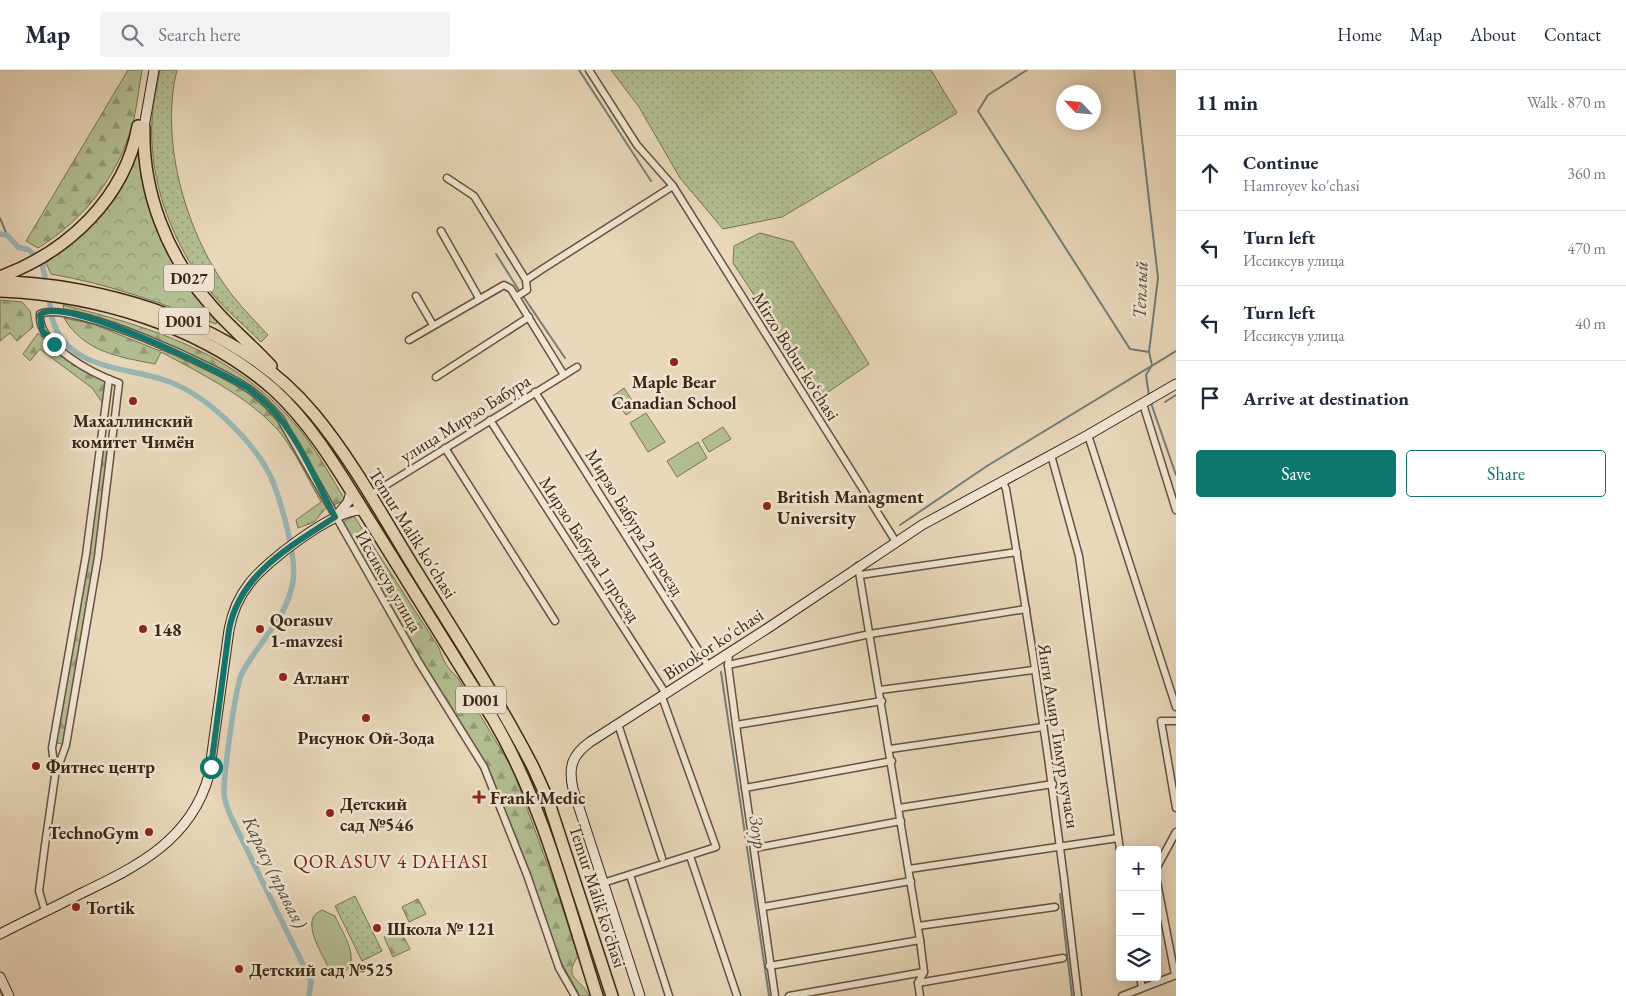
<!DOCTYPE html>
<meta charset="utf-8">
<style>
body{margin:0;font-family:"EB Garamond",serif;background:#f2f2f3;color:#1f2937}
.controls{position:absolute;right:15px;bottom:15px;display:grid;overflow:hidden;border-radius:5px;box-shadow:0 2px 12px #0003}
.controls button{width:45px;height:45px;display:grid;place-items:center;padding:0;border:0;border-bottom:1px solid #e0e1e3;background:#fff;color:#1f2937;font:25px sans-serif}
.compass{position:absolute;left:1056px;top:15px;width:45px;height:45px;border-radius:50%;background:#fff;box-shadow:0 2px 12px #0003;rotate:296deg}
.stop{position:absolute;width:15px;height:15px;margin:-11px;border:4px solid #0f766e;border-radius:50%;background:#fff}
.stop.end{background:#0f766e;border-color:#fff;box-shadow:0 1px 5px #0008}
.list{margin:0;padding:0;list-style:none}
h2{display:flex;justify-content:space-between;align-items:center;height:65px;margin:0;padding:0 20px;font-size:21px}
h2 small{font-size:16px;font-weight:400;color:#747a83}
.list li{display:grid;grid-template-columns:32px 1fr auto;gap:15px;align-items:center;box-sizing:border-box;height:75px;padding:0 20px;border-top:1px solid #e0e1e3}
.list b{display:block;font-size:19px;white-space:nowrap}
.list p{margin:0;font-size:16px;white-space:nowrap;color:#747a83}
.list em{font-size:16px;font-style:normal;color:#747a83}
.actions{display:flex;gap:10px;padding:15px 20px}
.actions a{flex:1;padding:11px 0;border:1px solid #0f766e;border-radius:5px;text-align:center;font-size:18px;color:#0f766e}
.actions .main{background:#0f766e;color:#fff}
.icon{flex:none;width:28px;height:28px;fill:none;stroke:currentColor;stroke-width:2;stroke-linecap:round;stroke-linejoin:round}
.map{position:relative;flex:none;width:1176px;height:926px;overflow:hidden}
header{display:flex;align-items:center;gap:30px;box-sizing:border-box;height:70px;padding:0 25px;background:#fff;border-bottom:1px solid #e0e1e3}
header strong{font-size:24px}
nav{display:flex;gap:28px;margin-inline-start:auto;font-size:18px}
.search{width:350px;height:45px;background:#f2f2f3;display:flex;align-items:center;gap:12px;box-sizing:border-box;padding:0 18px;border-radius:5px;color:#747a83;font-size:19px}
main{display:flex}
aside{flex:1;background:#fff}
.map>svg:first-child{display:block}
</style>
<header>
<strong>Map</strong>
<div class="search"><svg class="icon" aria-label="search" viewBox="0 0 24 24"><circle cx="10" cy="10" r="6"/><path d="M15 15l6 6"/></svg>Search here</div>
<nav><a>Home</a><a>Map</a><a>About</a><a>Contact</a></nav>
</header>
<main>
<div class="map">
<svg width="1176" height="926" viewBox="0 0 1176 926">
<defs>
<pattern id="grass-dots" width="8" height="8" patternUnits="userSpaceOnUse" patternTransform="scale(1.25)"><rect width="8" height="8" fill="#b3bf93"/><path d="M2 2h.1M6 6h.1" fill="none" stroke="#939b77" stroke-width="1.8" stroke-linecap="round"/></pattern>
<pattern id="forest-firs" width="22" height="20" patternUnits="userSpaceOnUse" patternTransform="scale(1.25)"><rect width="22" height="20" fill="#b3bf93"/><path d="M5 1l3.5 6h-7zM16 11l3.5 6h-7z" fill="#939b77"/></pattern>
<pattern id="park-crowns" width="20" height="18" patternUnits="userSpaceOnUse" patternTransform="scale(1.25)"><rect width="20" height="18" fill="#b3bf93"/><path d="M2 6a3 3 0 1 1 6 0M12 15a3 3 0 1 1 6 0" fill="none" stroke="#939b77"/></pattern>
</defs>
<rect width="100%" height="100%" fill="#e9d8bb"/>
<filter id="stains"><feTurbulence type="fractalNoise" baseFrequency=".004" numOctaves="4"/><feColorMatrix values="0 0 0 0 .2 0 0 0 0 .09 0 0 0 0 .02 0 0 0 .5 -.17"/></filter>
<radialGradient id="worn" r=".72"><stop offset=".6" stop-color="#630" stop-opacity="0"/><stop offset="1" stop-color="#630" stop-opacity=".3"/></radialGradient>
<!-- grass -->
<g fill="url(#grass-dots)" stroke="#767354">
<path d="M160,0H177C159,72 187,167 232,225C243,239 256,252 268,265L261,272C246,257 228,242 214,226C174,179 148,112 152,49C153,33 157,16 160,0Z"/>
<path d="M611,0H931L957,43L782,147L723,159L680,108L639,37Z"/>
<path d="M760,163L793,172L869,294L821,327L733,193L734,176Z"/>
<path d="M355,826L382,881L362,891L335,836Z"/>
</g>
<!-- forest -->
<g fill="url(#forest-firs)" stroke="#767354">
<path d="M128,0H142C139,17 137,36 133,53C118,106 85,149 38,178L26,171Z"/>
<path d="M0,230L22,232L30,241L33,257L17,271L10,263L0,271Z"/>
<path d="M63,235C151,257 234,282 295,354C315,377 330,405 345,430L325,439L314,452L298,458L296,450L321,432C310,413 300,391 287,372C261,333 202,304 161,282L155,294C119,287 84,282 64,248L93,254L160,281L164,276L98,249L64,240Z"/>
<path d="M38,263L60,285L106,312L104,335L92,318L40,279L30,291L23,284Z"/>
<path d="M101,370L111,371L98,487L66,675L53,672L79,523Z"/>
<path d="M354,446L439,578C443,591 448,599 458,608L513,700L556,818L578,886C562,910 581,907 589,926H580L560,890L491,711L418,591L343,452Z"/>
<path d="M418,829L426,844L409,852L402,837Z"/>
<path d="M400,860L410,879L393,887L384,867Z"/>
</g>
<!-- park -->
<path fill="url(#park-crowns)" stroke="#767354" d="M138,82L144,113L197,226L217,251L216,254C162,233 108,214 51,204L46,193C87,162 119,130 138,82Z"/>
<!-- garden -->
<g fill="#b3bf93" stroke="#767354">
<path d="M624,318L637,338L626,345L613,326Z"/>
<path d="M646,343L665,372L648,382L630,353Z"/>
<path d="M723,357L731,369L709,382L702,370Z"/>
<path d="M698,372L707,388L677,407L667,391Z"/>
<path d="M322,840L335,846C342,862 364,894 341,903L328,897C321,881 299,849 322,840Z"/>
</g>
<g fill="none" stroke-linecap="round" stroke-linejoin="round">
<!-- stream -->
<g stroke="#737e76" stroke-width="2">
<path d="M579,0L651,111"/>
<path d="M1027,0L988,25L978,41L1130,279L1149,282"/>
<path d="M1134,0L1158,208L1149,282L1152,295L1146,305L1149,326"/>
<path d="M0,148L7,165"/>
<path d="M496,184L520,222"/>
<path d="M523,226L565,288"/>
<path d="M1165,332L1176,325"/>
<path d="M1151,333L1176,405"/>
<path d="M900,455L987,396L1176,281"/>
<path d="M721,602L769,926"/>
<path d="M1060,824L1072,926"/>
<path d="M0,921L3,926"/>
</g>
<!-- canal -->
<g stroke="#99b8b7" stroke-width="5.5">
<path d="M0,164L7,165L18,177L29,180L42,194L47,215"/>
<path d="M49,224C50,233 50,245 54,254C71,301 131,297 170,312C208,326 258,375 273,412C282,435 297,488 293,511C288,547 258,573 242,603C235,618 224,704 224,722C224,731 228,739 231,747L311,911L309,926"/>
</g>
<defs>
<g id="street">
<path d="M589,0L637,75L673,116L896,472"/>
<path d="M447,108L474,126L526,210"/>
<path d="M441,161L479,228"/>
<path d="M416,226L433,255"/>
<path d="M516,227L527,220L526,210L544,198L673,116"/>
<path d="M409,270L504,215L511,219L564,305"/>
<path d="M436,307L529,247"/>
<path d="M535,322L709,597"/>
<path d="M1143,334L1176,440"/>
<path d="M490,350L666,624"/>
<path d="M1088,365L1176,637"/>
<path d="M445,378L555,551"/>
<path d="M1051,385L1079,486L1120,780"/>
<path d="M1003,412L1006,419C1035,587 1059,756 1078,926"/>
<path d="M370,425L577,297"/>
<path d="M858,496L920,870L924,902L918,913L920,926"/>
<path d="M860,505L1017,482"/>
<path d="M729,584L728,595L736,655L775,926"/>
<path d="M728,595L870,564L1026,539"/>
<path d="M880,620L1033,600"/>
<path d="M1176,651H1161L1176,738"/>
<path d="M618,654L662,788"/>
<path d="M736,655L882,631"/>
<path d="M890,679L1043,657"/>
<path d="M55,702L52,678L86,485L109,309"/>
<path d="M745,718L892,691"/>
<path d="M899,738L1053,714"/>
<path d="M755,778L901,751"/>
<path d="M690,786L737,926"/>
<path d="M1157,797L1176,762"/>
<path d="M909,799L1118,768"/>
<path d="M630,805L669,926"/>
<path d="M1157,812L1175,905"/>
<path d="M603,813L716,777L662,627"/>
<path d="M763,837L911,811"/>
<path d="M45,841L39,821L45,775L55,706L66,675L98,487L119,313C93,304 37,275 40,244C73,230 218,298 249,319C261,327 271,338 280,348L418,591L484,697L527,805L559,898L575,926"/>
<path d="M918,856L1055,837"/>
<path d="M769,896L920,870"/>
<path d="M1140,907L1142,918"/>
<path d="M918,913L1063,888"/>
<path d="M789,926L924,902"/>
<path d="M1122,926L1176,905"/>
</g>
<g id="secondary">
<path d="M144,57L154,0"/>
<path d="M339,443L348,432L351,422"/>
<path d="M0,864C27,850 55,837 82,823C138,796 191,770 209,705L229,560C232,543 238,528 249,514C265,492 335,438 363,440"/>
<path d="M0,907L9,926"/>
<path d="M640,926L573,719C568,697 572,685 590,672L768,558L922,455L1088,365L1176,314"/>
</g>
<g id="highway">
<path d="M144,57C142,121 167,186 209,233C228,256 251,274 271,296"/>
<path d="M0,207C67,182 125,129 138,56"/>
<path d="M0,211C20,213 41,214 61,217C155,232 252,269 314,344C353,391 383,447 415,499C455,564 498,629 533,697L548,730L612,926"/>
<path d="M0,221C96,225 200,255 273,319C315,357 343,409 373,456C413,520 453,585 493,649C543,734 567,832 597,926"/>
</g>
</defs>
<!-- street casing -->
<use href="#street" stroke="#66533e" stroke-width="9"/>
<!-- secondary casing -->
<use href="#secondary" stroke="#3a2714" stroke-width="11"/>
<!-- highway casing -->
<use href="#highway" stroke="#3a2714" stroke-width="14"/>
<!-- street -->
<use href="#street" stroke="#f1e6d3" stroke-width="6"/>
<!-- secondary -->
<use href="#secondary" stroke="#f1e6d3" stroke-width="9"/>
<!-- highway -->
<use href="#highway" stroke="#e9d8bb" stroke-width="11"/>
</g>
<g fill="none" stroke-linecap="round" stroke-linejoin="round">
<!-- route -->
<path stroke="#0f766e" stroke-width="6" d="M54,274L42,260L40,245C61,223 221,302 248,318C256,324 264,331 271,338C299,368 316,411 335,447C291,476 239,504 229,560L211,697"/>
</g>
<!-- markers -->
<g fill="#8f2418" stroke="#f1e6d3" stroke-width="2">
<circle cx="674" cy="292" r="5"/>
<circle cx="133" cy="331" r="5"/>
<circle cx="767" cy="436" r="5"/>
<circle cx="143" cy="559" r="5"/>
<circle cx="260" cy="559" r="5"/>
<circle cx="283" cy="607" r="5"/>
<circle cx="366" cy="648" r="5"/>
<circle cx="36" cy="696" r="5"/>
<path d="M476.5 719.5h5v5h5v5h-5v5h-5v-5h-5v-5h5z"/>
<circle cx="330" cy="743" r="5"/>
<circle cx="149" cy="762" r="5"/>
<circle cx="76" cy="837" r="5"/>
<circle cx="377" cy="858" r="5"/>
<circle cx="239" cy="899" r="5"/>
</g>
<g text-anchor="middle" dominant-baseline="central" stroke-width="5" stroke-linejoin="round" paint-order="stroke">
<!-- shield labels -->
<g fill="#f1e6d3" stroke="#71604d" stroke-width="1">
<rect x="164" y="194.5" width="50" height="27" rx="4"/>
<rect x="159" y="237.5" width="50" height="27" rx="4"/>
<rect x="456" y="616.5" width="50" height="27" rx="4"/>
</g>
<g font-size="16" font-weight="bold" fill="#3a2714">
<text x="189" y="208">D027</text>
<text x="184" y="251">D001</text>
<text x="481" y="630">D001</text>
</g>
<!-- street labels -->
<g font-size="18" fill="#3a2714" stroke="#f1e6d3">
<text transform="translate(796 286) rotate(58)">Mirzo Bobur ko‘chasi</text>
<text transform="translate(465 348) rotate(-32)">улица Мирзо Бабура</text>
<text transform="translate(635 452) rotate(58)">Мирзо Бабура 2 проезд</text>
<text transform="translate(413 463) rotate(58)">Temur Malik ko'chasi</text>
<text transform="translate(590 479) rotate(57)">Мирзо Бабура 1 проезд</text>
<text transform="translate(389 511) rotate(60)">Иссиксув улица</text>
<text transform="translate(713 574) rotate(-33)">Binokor ko'chasi</text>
<text transform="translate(1059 666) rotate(81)">Янги Амир Тимур кучаси</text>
<text transform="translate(598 826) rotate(72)">Temur Malik ko'chasi</text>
</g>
<!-- poi labels -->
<g font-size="18" font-weight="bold" fill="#3a2714" stroke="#f1e6d3" text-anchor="start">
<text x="674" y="311" text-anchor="middle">Maple Bear<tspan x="674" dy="21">Canadian School</tspan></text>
<text x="133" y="350" text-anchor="middle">Махаллинский<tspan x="133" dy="21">комитет Чимён</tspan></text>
<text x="777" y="426">British Managment<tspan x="777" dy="21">University</tspan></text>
<text x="270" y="549">Qorasuv<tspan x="270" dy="21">1-mavzesi</tspan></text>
<text x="153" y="559">148</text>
<text x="293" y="607">Атлант</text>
<text x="366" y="667" text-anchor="middle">Рисунок Ой-Зода</text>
<text x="46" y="696">Фитнес центр</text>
<text x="490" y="727">Frank Medic</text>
<text x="340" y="733">Детский<tspan x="340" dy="21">сад №546</tspan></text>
<text x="139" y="762" text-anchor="end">TechnoGym</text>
<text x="86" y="837">Tortik</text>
<text x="387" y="858">Школа № 121</text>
<text x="249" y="899">Детский сад №525</text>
</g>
<!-- water labels -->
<g font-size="19" font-style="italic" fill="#524b3d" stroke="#f1e6d3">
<text transform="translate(1140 220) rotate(-88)">Теплый</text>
<text transform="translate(758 762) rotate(82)">Зоур</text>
<text transform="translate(275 802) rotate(64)">Карасу (правая)</text>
</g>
<!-- neighbourhood labels -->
<g font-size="19" letter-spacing="1" fill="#7a1f14" stroke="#f1e6d3">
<text x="391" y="791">QORASUV 4 DAHASI</text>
</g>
</g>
<rect width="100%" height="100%" filter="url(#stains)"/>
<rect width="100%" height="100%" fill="url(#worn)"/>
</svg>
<div class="controls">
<button>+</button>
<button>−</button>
<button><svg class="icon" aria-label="layers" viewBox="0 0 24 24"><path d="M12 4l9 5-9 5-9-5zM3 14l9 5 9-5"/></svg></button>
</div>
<svg class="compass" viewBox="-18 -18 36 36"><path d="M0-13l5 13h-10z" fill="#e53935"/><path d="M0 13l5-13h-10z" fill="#747a83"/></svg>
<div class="stop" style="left:211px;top:697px"></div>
<div class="stop end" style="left:54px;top:274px"></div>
</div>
<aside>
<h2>11 min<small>Walk · 870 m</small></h2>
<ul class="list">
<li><svg class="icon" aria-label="ahead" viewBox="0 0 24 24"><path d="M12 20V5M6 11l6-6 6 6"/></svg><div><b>Continue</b><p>Hamroyev ko'chasi</p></div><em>360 m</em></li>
<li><svg class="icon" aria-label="left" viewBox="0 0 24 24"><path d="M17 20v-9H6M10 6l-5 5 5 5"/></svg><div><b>Turn left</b><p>Иссиксув улица</p></div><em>470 m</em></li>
<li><svg class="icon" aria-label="left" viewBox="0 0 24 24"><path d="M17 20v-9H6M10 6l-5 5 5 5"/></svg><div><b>Turn left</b><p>Иссиксув улица</p></div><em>40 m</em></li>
<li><svg class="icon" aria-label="arrive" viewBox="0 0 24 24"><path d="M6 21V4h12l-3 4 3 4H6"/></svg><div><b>Arrive at destination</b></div></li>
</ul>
<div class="actions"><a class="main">Save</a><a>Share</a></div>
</aside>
</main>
